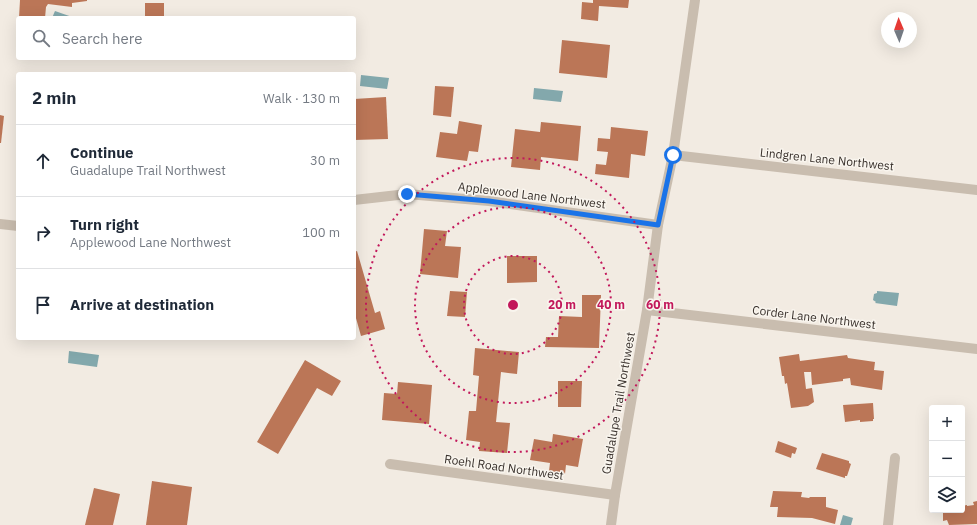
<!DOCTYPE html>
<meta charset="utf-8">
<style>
body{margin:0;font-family:"IBM Plex Sans",sans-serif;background:#f2f2f3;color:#1f2937}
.controls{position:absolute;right:12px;bottom:12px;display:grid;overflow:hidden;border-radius:4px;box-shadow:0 4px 16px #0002}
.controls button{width:36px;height:36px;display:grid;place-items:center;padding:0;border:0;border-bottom:1px solid #e0e1e3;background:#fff;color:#1f2937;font:20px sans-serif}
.compass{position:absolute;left:881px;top:12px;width:36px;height:36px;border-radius:50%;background:#fff;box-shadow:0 4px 16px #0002;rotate:358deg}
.stop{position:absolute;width:12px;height:12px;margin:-9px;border:3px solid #1a73e8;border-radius:50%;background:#fff}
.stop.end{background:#1a73e8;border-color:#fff;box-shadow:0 1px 4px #0008}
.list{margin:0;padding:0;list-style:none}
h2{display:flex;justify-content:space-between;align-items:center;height:52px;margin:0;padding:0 16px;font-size:17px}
h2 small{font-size:13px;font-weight:400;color:#747a83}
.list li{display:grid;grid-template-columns:26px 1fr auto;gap:12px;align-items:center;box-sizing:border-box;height:72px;padding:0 16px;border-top:1px solid #e0e1e3}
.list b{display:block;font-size:15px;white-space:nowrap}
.list p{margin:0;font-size:13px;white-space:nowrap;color:#747a83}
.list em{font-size:13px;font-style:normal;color:#747a83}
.icon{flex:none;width:22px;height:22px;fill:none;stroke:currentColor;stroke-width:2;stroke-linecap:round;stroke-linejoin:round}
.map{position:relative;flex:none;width:977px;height:525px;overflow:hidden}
.search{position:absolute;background:#fff;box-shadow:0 4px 16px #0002;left:16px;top:16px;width:340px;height:44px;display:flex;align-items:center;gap:10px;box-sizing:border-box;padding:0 14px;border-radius:4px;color:#747a83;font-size:15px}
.panel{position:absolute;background:#fff;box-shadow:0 4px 16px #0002;left:16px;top:72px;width:340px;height:268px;border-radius:4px}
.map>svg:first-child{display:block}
</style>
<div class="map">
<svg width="977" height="525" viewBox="0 0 977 525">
<rect width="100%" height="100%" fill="#f2ebe2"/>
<!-- water -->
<g fill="#83a8ac">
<path d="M55,11L75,18H52Z"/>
<path d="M361,75L389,78L387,89L360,86Z"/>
<path d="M534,88L563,91L561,102L533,99Z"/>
<path d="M877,291L899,293L897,306L875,303L876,302L873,300L874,294L877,293Z"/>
<path d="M69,351L99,355L97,367L68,363Z"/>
<path d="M843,515L853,518L851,525H840Z"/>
</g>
<!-- building -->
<g fill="#bb7657">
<path d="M20,0H87V1L72,3V7L48,4L46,7L45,18H19Z"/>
<path d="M593,0H629L628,8L599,6L598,21L581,19L582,2L593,3Z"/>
<rect x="145" y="3" width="19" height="15"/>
<path d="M562,40L610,45L607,78L559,73Z"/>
<path d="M435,86L454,87L451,117L433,115Z"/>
<path d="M386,97L388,139L354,140V99Z"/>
<path d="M0,115L4,116L1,143H0Z"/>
<path d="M459,121L482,125L478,152L469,151L467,161L436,157L440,132L457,134Z"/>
<path d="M541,122L581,126L578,161L541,157L540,170L511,167L515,129L540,132Z"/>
<path d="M611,127L648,131L645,156L631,154L629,178L595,174L596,164L606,165L608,152L597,151L598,138L610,139Z"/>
<path d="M424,229L447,231L445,246L461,247L458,278L420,274Z"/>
<path d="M357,251L375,313L380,311L385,329L361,336L354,311V252Z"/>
<path d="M507,256H537V282L507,283Z"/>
<path d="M450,291L467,292L465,317L447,316Z"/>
<path d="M582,295H601L599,348L545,347L546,337H558L559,316L582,317Z"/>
<path d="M475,348L519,352L517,374L501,372L496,422L510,423L507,453L479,451L480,442L466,440L469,411H476L479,376L473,375Z"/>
<path d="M799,354L800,361L847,355L848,358L875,362L874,370L884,371L882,390L851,385L850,378L843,379V381L812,385L811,372H804L806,389L812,388L814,402L808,406L791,408L787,383L785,384L784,376H782L779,357Z"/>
<path d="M305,360L341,381L332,396L317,388L278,454L257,442Z"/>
<path d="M558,381H582L581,407H558Z"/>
<path d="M398,382L432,385L429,424L382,420L384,393L397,394Z"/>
<path d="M873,403L874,419H873V421L860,422V420L845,422L843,405Z"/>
<path d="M553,434L583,439L578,467L566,465L565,474L549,471L550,463L530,460L534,439L552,442Z"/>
<path d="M778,441L797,448L795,454L792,453L791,458L775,452Z"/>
<path d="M822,453L849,461V463L851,464L847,476H845V478L816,469Z"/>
<path d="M962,474H963L965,490H962Z"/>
<path d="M152,481L192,487L187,525H146Z"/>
<path d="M94,488L120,494L113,525H85Z"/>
<path d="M773,491L802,492L801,497L809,498L810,497H826V507L838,510L835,524L812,518L777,517L778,507H770Z"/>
<path d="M977,501V524L949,525L947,520L943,521V510H962V506L967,505V506L974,505L973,502Z"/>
</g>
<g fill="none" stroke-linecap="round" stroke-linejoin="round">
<!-- minor -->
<g stroke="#c9bdaf" stroke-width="10">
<path d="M673,155L977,190"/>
<path d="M354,200L407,194L489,201L658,225"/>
<path d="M0,224L18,226"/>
<path d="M647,310L977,349"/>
<path d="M390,464L615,495"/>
<path d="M611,525L615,495L647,310L658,225L673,155L695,0"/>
<path d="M888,525L895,458"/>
</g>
</g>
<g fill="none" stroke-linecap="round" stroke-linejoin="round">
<!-- route -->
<path stroke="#1a73e8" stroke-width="5" d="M407,194L489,201L658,225L673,155"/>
</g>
<!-- distance rings -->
<g fill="none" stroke="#c2185b" stroke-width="2" stroke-dasharray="2 4">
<circle cx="513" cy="305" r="49"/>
<circle cx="513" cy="305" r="98"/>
<circle cx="513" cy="305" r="147"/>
</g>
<g text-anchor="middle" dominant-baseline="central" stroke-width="3" stroke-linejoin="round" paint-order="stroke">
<!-- street labels -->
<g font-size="12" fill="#39312c" stroke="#f9f5ee">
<text transform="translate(827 159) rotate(6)">Lindgren Lane Northwest</text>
<text transform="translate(532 195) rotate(7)">Applewood Lane Northwest</text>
<text transform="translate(814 317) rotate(7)">Corder Lane Northwest</text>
<text transform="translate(618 403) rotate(-80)">Guadalupe Trail Northwest</text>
<text transform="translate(504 467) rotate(8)">Roehl Road Northwest</text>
</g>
</g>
<circle cx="513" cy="305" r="6" fill="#c2185b" stroke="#f9f5ee" stroke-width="2"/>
<g font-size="12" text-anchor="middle" font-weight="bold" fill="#c2185b" stroke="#f9f5ee" stroke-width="3" stroke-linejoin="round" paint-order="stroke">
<text x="562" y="309">20 m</text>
<text x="611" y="309">40 m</text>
<text x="660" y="309">60 m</text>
</g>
</svg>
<div class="controls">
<button>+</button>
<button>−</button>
<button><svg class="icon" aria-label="layers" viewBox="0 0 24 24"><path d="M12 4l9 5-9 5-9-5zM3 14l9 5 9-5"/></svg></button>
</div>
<svg class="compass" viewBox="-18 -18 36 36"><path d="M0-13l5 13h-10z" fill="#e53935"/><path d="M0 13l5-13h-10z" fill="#747a83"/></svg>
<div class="stop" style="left:673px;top:155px"></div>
<div class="stop end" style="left:407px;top:194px"></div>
<div class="search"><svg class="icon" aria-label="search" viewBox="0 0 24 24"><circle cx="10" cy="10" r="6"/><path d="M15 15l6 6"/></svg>Search here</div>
<section class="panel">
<h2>2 min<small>Walk · 130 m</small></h2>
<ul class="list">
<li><svg class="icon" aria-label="ahead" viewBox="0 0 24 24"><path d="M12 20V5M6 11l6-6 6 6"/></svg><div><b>Continue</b><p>Guadalupe Trail Northwest</p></div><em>30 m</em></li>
<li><svg class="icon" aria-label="right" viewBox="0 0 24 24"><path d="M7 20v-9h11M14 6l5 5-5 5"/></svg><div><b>Turn right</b><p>Applewood Lane Northwest</p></div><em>100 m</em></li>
<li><svg class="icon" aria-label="arrive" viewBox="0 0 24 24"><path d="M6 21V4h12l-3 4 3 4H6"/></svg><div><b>Arrive at destination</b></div></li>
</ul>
</section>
</div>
